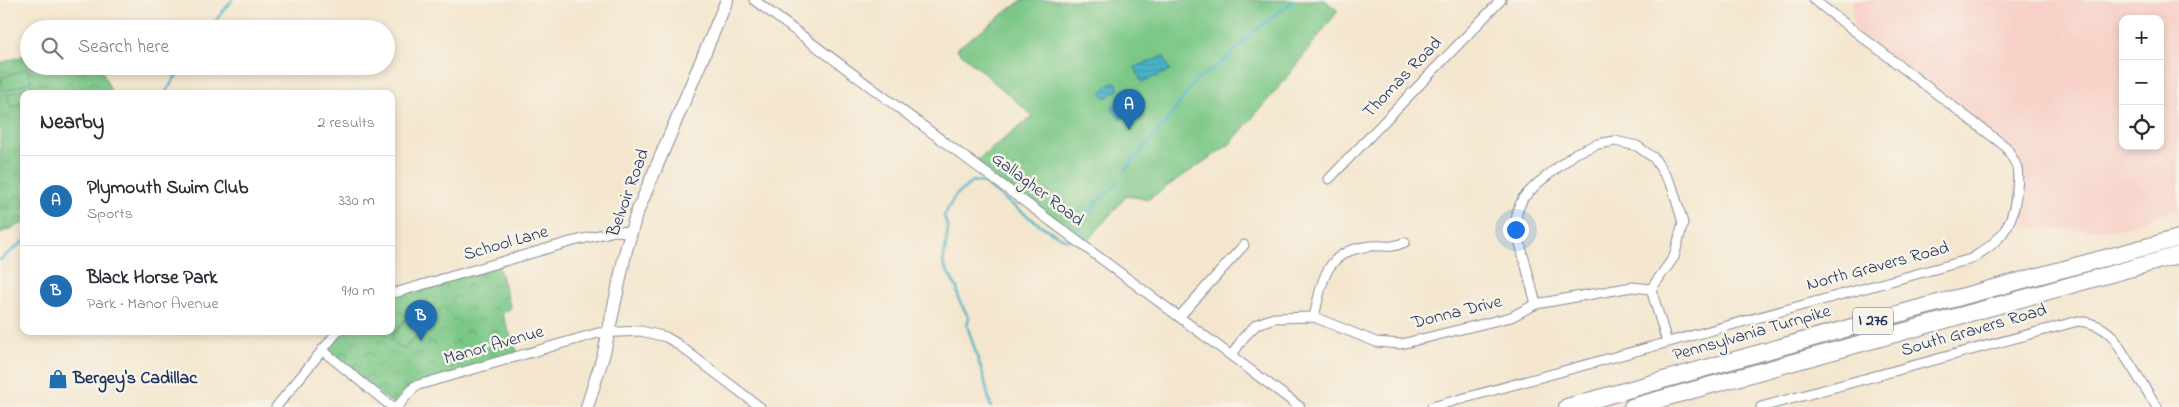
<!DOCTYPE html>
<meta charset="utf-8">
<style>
body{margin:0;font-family:"Indie Flower",sans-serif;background:#f2f2f3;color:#2b2b33}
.controls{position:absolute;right:15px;top:15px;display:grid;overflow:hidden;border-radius:10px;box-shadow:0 2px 8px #0003}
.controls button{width:45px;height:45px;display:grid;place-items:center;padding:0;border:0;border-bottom:1px solid #e1e1e2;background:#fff;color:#2b2b33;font:25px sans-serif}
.you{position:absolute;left:1515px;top:229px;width:18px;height:18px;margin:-12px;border:4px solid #fff;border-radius:50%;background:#1a73e8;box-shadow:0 0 0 8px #1a73e833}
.badge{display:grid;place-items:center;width:32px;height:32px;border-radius:50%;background:#1f6fb2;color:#fff;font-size:16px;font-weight:700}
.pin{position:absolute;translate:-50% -41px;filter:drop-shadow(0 1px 2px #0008)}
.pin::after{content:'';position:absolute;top:26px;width:18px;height:15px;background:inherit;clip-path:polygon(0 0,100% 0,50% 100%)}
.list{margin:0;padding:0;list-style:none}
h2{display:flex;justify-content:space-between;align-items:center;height:65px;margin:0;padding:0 20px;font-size:21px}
h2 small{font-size:16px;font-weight:400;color:#7c7c81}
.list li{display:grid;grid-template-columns:32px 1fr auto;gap:15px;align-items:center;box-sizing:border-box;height:90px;padding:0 20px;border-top:1px solid #e1e1e2}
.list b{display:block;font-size:19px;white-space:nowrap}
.list p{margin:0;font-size:16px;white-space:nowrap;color:#7c7c81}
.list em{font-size:16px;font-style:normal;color:#7c7c81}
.icon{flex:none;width:28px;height:28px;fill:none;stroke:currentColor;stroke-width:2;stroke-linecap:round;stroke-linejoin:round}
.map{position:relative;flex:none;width:2179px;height:407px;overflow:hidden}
.search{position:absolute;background:#fff;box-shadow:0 2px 8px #0003;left:20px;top:20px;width:375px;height:55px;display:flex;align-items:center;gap:12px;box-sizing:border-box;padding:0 18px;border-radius:28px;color:#7c7c81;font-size:19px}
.panel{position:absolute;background:#fff;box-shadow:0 2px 8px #0003;left:20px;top:90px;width:375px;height:245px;border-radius:10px}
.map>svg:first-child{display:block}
</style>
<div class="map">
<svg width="2179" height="407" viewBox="0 0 2179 407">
<defs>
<pattern id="park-crowns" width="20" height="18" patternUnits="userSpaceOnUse" patternTransform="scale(1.25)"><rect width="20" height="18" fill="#7ac786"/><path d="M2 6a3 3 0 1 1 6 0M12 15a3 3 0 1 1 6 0" fill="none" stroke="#63a271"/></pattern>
<pattern id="water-rules" width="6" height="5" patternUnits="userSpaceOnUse" patternTransform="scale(1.25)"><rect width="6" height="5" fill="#4ab4c8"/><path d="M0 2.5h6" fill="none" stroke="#3d93a6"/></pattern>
</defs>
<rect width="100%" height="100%" fill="#f7f3e8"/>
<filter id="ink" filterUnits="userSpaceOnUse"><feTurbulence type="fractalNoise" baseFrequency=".02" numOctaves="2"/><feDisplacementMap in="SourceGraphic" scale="10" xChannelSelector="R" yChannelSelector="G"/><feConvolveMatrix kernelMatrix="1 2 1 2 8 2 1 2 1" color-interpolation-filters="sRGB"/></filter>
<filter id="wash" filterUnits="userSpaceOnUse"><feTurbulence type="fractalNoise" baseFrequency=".0096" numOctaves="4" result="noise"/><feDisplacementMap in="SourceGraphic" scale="20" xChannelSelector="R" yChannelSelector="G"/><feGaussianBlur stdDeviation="1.12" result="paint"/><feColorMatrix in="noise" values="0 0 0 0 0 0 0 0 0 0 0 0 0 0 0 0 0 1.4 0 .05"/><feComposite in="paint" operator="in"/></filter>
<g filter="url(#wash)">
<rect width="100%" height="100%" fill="#f4e6ce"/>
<!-- built -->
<path fill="#f7d1c8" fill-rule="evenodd" d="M1852,0H2179V209L2115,230L2032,229L2014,212L2017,169L2006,147L1854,30ZM2123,19H2160V146H2123Z"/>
<!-- park -->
<g fill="url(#park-crowns)" stroke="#4a7b72">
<path d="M29,54V66H100L112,94H24V223L0,233V63Z"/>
<path d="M497,263L511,308L502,314L519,356L415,386L397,407L322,350L338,331H391V294Z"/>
</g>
<!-- pitch -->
<g fill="#7ac786" stroke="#4a7b72">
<path d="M1022,0H1325L1338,11L1284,81L1230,144L1147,200L1127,195L1084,245L974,163L1033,116L956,49Z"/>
<path d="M27,69L32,81L5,91L1,78Z"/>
<path d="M34,85L37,94H24V103L11,107L7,95Z"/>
<path d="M393,306L407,317L389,338L381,331H391V308Z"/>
<path d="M410,315L424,327L404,350L391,339Z"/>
</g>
<!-- water -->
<g fill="url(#water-rules)" stroke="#327293">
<path d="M1164,56L1170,71L1141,82L1135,67Z"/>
<path d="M1113,82L1117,83L1118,90L1108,97H1105L1102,95L1103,90Z"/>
<path d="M1136,89L1145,103L1120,120L1111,107Z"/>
</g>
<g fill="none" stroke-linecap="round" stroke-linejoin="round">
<!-- stream -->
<g stroke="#4ab4c8" stroke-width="2.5">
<path d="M209,29L232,0"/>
<path d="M165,94L182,66"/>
<path d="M1125,170L1171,116L1194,82L1221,63L1243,44L1246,38L1294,0"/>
<path d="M1077,233C1081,220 1094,205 1103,196C1109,191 1114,189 1118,182"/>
<path d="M0,260L24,241"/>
<path d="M991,407L984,378L967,325L969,318L959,300L957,288L943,264L948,229L944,216L955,196L973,181L983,183C997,193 1057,241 1070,240"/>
</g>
</g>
</g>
<g filter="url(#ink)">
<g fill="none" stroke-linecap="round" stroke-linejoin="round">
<defs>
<g id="street">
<path d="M754,0L1300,407"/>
<path d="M1329,179L1501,0"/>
<path d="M391,294L570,242L615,231L630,232"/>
<path d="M1536,304L1516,228L1517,212L1523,198L1538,183L1576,153L1598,144L1615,141L1637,146L1654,158L1672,186L1683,223L1674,257L1651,289"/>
<path d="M1180,316L1244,245"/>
<path d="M1314,317C1323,279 1325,250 1371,246C1386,245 1390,249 1405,242"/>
<path d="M322,350L392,407"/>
<path d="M1232,355L1243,338L1257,324L1274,318L1314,317L1376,342L1401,344L1511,317L1536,304L1632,287L1651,289L1667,342"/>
<path d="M276,407L338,331"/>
<path d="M397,407L415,386L598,333L641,331L666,337L676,343L760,407"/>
<path d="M1432,407L1971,259C1999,242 2012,229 2016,196C2017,188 2019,176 2017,168C2015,161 2010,154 2006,147L1814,0"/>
<path d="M1761,407L2078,321C2093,323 2102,326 2113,337L2157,407"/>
</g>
<path id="secondary" d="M587,407L604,353L626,250L636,215L727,0"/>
<g id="highway">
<path d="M1567,407L1916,309L2179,238"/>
<path d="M1632,407L2179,255"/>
</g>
</defs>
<!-- street casing -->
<use href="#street" stroke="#888a96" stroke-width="11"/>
<!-- secondary casing -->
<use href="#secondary" stroke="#888a96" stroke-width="14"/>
<!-- highway casing -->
<use href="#highway" stroke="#888a96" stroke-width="18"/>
<!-- street -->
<use href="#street" stroke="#fff" stroke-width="9"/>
<!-- secondary -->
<use href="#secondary" stroke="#fff" stroke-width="12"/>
<!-- highway -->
<use href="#highway" stroke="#fff" stroke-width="16"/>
</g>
</g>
<!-- icons -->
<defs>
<symbol id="shop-bare" viewBox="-9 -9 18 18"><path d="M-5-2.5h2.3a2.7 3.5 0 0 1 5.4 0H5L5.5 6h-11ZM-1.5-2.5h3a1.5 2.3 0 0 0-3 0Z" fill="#1f6fb2" stroke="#f7f3e8" stroke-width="2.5" paint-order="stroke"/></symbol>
</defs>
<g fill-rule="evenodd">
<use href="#shop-bare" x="44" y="365" width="28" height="28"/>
</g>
<g text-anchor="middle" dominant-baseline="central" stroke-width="5" stroke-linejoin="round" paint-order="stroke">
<!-- shield labels -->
<rect fill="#f7f3e8" stroke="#5d6a87" stroke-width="1" x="1853" y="307.5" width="40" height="27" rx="4"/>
<g font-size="16" font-weight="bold" fill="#1b2f5e">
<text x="1873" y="321">I 276</text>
</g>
<!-- street labels -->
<g font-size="18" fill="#1b2f5e" stroke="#f7f3e8">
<text transform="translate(1403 78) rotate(-46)">Thomas Road</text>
<text transform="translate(1037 190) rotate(37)">Gallagher Road</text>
<text transform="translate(629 193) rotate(-70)">Belvoir Road</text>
<text transform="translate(506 244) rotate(-16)">School Lane</text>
<text transform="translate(1878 267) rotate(-15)">North Gravers Road</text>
<text transform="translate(1457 313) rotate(-14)">Donna Drive</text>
<text transform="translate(1974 331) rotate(-16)">South Gravers Road</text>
<text transform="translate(1752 334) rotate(-16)">Pennsylvania Turnpike</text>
<text transform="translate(494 346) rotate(-16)">Manor Avenue</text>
</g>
<!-- poi labels -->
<g font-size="18" font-weight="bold" fill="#1b2f5e" stroke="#f7f3e8" text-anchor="start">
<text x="73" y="379">Bergey's Cadillac</text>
</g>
</g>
</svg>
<div class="controls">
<button>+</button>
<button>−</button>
<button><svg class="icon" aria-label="locate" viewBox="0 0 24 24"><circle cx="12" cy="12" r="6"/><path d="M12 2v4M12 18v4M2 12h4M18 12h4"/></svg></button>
</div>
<div class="you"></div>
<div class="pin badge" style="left:1129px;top:130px">A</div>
<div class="pin badge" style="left:421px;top:341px">B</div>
<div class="search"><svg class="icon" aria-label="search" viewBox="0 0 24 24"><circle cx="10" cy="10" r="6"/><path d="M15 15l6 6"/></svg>Search here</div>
<section class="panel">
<h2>Nearby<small>2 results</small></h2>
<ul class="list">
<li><span class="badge">A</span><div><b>Plymouth Swim Club</b><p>Sports</p></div><em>330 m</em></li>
<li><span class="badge">B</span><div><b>Black Horse Park</b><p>Park · Manor Avenue</p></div><em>910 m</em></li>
</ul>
</section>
</div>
